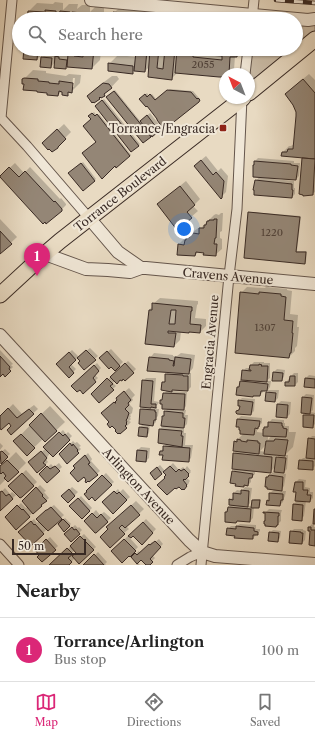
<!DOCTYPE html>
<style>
body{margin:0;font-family:"Libre Caslon Text",serif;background:#f2f2f2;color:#222}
.compass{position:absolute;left:219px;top:68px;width:36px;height:36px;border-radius:50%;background:#fff;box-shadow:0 1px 3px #0004;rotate:318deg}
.scale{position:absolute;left:12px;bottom:10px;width:74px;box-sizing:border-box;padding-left:4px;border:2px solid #392a24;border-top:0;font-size:11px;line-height:14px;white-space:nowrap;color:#392a24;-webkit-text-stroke:3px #f0e7d7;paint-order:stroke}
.you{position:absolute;left:184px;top:229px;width:14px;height:14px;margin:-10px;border:3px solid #fff;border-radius:50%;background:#1a73e8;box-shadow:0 0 0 6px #1a73e833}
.badge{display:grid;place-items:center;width:26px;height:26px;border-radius:50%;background:#db2777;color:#fff;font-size:13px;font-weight:700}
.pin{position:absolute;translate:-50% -33px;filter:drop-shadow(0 1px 2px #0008)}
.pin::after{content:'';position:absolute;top:21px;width:14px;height:12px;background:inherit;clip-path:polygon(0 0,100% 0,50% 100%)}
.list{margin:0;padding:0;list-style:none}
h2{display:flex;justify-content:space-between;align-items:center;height:52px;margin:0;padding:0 16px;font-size:17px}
h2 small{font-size:13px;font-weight:400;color:#767676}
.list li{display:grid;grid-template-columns:26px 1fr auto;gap:12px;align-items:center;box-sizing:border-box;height:64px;padding:0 16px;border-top:1px solid #e0e0e0}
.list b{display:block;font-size:15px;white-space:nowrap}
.list p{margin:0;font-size:13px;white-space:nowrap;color:#767676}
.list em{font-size:13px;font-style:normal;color:#767676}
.icon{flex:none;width:22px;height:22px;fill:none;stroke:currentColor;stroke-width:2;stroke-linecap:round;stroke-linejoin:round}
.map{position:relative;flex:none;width:315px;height:565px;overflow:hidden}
.search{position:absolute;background:#fff;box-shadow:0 1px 3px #0004;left:12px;right:12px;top:12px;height:44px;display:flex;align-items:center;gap:10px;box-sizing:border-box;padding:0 14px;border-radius:22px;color:#767676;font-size:15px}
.sheet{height:116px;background:#fff}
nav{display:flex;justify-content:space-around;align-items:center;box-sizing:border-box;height:56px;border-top:1px solid #e0e0e0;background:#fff;font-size:11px;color:#767676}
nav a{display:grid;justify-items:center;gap:2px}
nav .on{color:#db2777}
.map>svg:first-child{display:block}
</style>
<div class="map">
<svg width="315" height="565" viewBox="0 0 315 565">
<rect width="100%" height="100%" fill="#e8dac2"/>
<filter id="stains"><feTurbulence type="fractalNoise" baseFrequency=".005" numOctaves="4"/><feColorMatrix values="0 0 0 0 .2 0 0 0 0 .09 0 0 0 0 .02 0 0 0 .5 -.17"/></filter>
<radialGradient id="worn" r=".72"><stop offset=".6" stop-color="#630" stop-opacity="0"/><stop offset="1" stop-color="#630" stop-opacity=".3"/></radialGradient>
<!-- green -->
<path fill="#cabca7" stroke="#827366" d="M296,19L315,21V39L249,93L248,49H296Z"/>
<!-- shadow -->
<g fill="#0003" fill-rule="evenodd">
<path d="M55,2L63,3V10L69,4H78L77,9L82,5H90V12L96,6L104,7V18H110V19H28L29,11L37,3L53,4Z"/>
<path d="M122,5L147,7L145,19H114V13Z"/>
<path d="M163,9L185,11L184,19H154V17Z"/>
<path d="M25,49H54L53,50H57V49H69L67,51H72L74,49H110L106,52H101L100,60L92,68L67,66L65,68L55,62L51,67L42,58L48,51L46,50L37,59Z"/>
<path d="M139,49H243V50L237,56H235L234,70L230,74H225V76L178,72L171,79L150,66L145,71L135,70L132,73L109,64L118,55L136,57L137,51Z"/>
<path d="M33,70L46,71V73L66,76L69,74L81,75L80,83L72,91H70L67,94L64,89L58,95L38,90L25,83L23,80ZM73,78H75L74,87H72Z"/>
<path d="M309,74L315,80V192L312,194L300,193L303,157L283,152L289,146H291L294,144L297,112L294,104L292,88Z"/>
<path d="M112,76H117L119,79L104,95L101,96L94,102L88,96L96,88Z"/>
<path d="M170,89L193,91L199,98H200V99L199,101L147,105L140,99L147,93L149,96L152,94L156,99Z"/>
<path d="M115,90L140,121L150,113L161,127L150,136L107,97Z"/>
<path d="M104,99L140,144L132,151L96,106Z"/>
<path d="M94,112L97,116L99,114L131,155L116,166L97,142L92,119L89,116Z"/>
<path d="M64,124L71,132L63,140L49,138Z"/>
<path d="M206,156L218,171L221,168L228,176L226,192L221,197L200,161Z"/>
<path d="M258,158L294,161V163H300L299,176L296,179L274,177V179L294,181V188H295V194L292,197L256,181L260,176L255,161Z"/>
<path d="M83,162L96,179L83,189L70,173Z"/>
<path d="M15,163L24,173L30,167L60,199L61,198L66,204V205L61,210L1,176Z"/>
<path d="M186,181L200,199L193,206L198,211L177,229L158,205L164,199Z"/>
<path d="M250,212L301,216L297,251H307L306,262L305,263L249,213Z"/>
<path d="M221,213H223L222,231L220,232V238L222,239V249L215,255L205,252L199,251L195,255L179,244L185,238H187L194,231L200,227L201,228L214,215L216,214L219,215Z"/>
<path d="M0,219L17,237L0,253Z"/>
<path d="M247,287L265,288L266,287L287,289V290L292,291L290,314L298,315L297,327H299L297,346L295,348V351L289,357L241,293Z"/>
<path d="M160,298L198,301V304L197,305L195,318L206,319V326L200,332L181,331L180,340L174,346L149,310L153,306V304ZM176,309H178L177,318H175Z"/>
<path d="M90,348L98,356L84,369L82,361L78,357L71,364L76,369L69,376L57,364L72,350L79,357Z"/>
<path d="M111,349L123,362L115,370L100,358Z"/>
<path d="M0,350L13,364L11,365L13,367L5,375L3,373L0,375Z"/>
<path d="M154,353L173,355V356H177L181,353L195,355L193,368L189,373H191V387L188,390L173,389L171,391L187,392L186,406L183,410H186L185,415H188L187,424L183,428L184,429V433H186L185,445H193L191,458L188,461L164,454L161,451L167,443L160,429L164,425L163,416L165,415V412L168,408L161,401L163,399L164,394L167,390L163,383L166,380V374L169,371L150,358Z"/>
<path d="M128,361L136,369L125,380L123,378L115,380L113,383L116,386L99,402L92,394Z"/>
<path d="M254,362H264V363H270V378L266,381H271L270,387L268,390H279L278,398L275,401L266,400L267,393L269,391L263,390V392L260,395L238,387L240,385L241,382L244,379L243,371L246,368H251V365Z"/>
<path d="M97,363L101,368L95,375L98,378L83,392L80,389L72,386Z"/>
<path d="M277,369L285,370L284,377L281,380L274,372Z"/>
<path d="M294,373H298V382L295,385L286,382L289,379H291V376Z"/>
<path d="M309,375L315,376V387L306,378Z"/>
<path d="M146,378H156L154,401L159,402L158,404L155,407H157V409H159L158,416L156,418V422L153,425L150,424L149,433L146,436L140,427L143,424L140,423L141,409L144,407L143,381Z"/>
<path d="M129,388L135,395L132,398L133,400L129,404L133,408L132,413L130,415L131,416L130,418L131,419L129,421L131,422L120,433L110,422L107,409L118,399L122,394Z"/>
<path d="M306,394L314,395L313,410L311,412L315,413V424L312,427L304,415L307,413L303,397Z"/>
<path d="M242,398L255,399L254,411L251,414L237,411L240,408L239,401Z"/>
<path d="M281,401L291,402L290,414L287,417L278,404Z"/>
<path d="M13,404L22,414L34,405L38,409L11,433L13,426L9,422L0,425V417Z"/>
<path d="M50,406L65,422L45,441L43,439L27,454L15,441L38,417Z"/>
<path d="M241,416L262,418V423L257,428V432L264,433L265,428L272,419L284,420V423H285V426H289V432H296L293,447L285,455H288L287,469L283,473L286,474L284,486L280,491H286L285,496L284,498L283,502L280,505L268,501L270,499V493L275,489L267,478L273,472L275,473L276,466L270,472L255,470V474L251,477V482L248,485L245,484L244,486L233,472L236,468L234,454L237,450L235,442L244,433L240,426H237L238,419ZM268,435H272L268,440ZM266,445V452L260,451ZM276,454H280L276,459Z"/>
<path d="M63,430L66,434L68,432L72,436L53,455L50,453L46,459L48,462L45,465L33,460L46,448L45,447Z"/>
<path d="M312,436H315V466L312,469L300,461L303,458H307L309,439Z"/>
<path d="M73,441L75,443L77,442L81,446L79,447L81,449L68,462L60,454Z"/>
<path d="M0,443L3,446L0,450Z"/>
<path d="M141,447L150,448L149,458L146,461L137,460L138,450Z"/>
<path d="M5,449L10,454L1,462L0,453Z"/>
<path d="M16,452L26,463L8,481L6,479L0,485V468Z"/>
<path d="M88,453L92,459L91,461L100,471L89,481L75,466Z"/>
<path d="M59,463L62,467L47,481L40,474L51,464L54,467Z"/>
<path d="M173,463L179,470L183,467L185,469L187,466L191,471L190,472H191L186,477L190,481L189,482V483L184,489L166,477L168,475L164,471L155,478L154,470L160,465L165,471Z"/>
<path d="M26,470L37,482L22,496L9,486Z"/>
<path d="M106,473L114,482L95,499L87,491Z"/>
<path d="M299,479L306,480L305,487L310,488V492H313V498L310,501H306L304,516L301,519H293L294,504L298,500L296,482Z"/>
<path d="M40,485L46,491L44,492L49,498L16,528L6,517L21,503L26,508L28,506L23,501Z"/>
<path d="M72,487L78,492L68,502L63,496Z"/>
<path d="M245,487L252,488L250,503L248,506H252L253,500L254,499H261L260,506L259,507H254L253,518L250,521L238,520L236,522L226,512L229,510V507L232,504L230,500L233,497L234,493L237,490L242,491Z"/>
<path d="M5,488L10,494L12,492L16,495L0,510V493Z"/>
<path d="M118,489L120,492L123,489L130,497L113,513L103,503Z"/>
<path d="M81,496L92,508L82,518L71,506Z"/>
<path d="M136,501L144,509L126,526L129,529L124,533L110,529L112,523Z"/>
<path d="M54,505L64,515L48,530L47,529L43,533L22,529L34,519L37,523L39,521L38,519L50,507V508Z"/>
<path d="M269,509L282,510L281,513V521L276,526L265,521L266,520V512Z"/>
<path d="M96,510L100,515L104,512L111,518L95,532L85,521Z"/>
<path d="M65,518L71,524L64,530L59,524Z"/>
<path d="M146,519L156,529L142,544L133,535L130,536Z"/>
<path d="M240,524L256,525V529H260V531L253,538L236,535L228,529L231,526H237Z"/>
<path d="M312,524L314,525V527H315V545L311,530H309V527Z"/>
<path d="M75,525L78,528L79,527L82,530L71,541L65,534Z"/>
<path d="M294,529H303V530L306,531L305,540L302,543L291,532Z"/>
<path d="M273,530L281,531L280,538L277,541L270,533Z"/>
<path d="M84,534L96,547L79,562L75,558L68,565H50ZM75,550L77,553L73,557L70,555Z"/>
<path d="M128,536L138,547L130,556L112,551Z"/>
<path d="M50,537L58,546L42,561L40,555L36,550Z"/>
<path d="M159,539L163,544L152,555L155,558L148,565H147L141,558L137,562L140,565H136L138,563L132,557L139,551L140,553L152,542L154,543Z"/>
<path d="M98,552L107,562L105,564L106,565H85Z"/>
</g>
<!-- building -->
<g fill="#948676" stroke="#392a24" fill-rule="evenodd">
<path d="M45,10L56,11V16H55V19H45V15H43L44,13H45Z"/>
<path d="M28,11L44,12L43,14H42L41,19H27Z"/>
<path d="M60,11L70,12L69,19H59V16H58Z"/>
<path d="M72,12L82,13L83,19H72Z"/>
<path d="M113,12L139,15L138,19H113Z"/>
<path d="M87,14L97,15L96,19H85L86,18Z"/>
<path d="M153,17H168V18L177,19H153Z"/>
<path d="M24,49H38L37,60L23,59Z"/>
<path d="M42,49H52V52L41,51Z"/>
<path d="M56,49H66V53L56,52Z"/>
<path d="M83,49H94L92,69L67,67L68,54L74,55V56L83,57Z"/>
<path d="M95,49H107V53L95,52Z"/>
<path d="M140,49L147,50L145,72L134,71L136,51H140Z"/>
<path d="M150,49H159L157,68L163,69L165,49H175L172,80L148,77Z"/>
<path d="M177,49H192V52H195V49H238L237,57H230L229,74H225V77H219L175,73ZM193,54L222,56V60L193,57Z"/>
<path d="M55,56L59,57V59L67,60L66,69L54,68Z"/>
<path d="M41,57L52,58L51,68L40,67Z"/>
<path d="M108,63L133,66V74L108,71Z"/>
<path d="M24,78L38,79V81L49,82V83L59,84V81L73,83L72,93L68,92V96L62,95V92L59,91L58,96L47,95V93L37,92V91L23,90L24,84H22V79Z"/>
<path d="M303,79L315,93V159L281,156L282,152H287L288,149H293L296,116V112L293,105L285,94Z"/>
<path d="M103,83L109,84L112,88L104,94L105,96L101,98L100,97L99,98L100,99L94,103L93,102L92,103L87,96Z"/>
<path d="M167,90L191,92L197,99L198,98L200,100L199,102L165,129L163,128L157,120V119L147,106L146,107L139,99L145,94L147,97L150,94L155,100Z"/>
<path d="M114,91L151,137L143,143L106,97Z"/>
<path d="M102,100L139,146L131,152L95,106Z"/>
<path d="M92,113L95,116L97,114L130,156L116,168L115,166L102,179L82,153L96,142L83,126L91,119L88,116Z"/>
<path d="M147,115L159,131L152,137L140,121Z"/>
<path d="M57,129L66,139L58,147V148L52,152L49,149L48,150L42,143Z"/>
<path d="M302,158L315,159L313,195L303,196V195L299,194Z"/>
<path d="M201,160L213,175L216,172L224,181L222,198L221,199L194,166Z"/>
<path d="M254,161L291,164V165L298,166L296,180L253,177V165H254Z"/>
<path d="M81,163L95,181L83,191L68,173Z"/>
<path d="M9,167L19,177L25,171L54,202L55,201L62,209V211L46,224L45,222L43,224L0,177V176Z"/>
<path d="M255,180L292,184V190H293L292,198L254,195V190H253Z"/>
<path d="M180,186L195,205L187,212L192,218L177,230L157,204Z"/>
<path d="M248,212L300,217L296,252H306L305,264L244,258Z"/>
<path d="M214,219H217L216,238H215L214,244H217L216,256L203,255L204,253L196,252L195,256L177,255L178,244L184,245L185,240H186V238H187V237H190V235L193,233L199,234V228H204V225H206L207,221H209V220H214Z"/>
<path d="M0,231L12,244L0,254Z"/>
<path d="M240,292L259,294V292L281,294V296L286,297L284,320L293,321L292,333H293L291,353H290L289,358L235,353Z"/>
<path d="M152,303L192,307V311H191L190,324L201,325L200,333L189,332V333L168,331V333H176L174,347L145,344L149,310H152ZM171,310H176L175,324H169Z"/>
<path d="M86,350L96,360L84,370L78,363L80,361L77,358Z"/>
<path d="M107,351L120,366L115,371L111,367L109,369L99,358Z"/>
<path d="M69,352L76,360L69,367L74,373L69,378L56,364Z"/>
<path d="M0,356L10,367L9,369L11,371L5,377L3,374L0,377Z"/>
<path d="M149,357L169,359V360L174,361L173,366H174L175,357L191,359L189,374L147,371Z"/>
<path d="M125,363L134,373L125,381L123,379L122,381L120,380L117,384L110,377Z"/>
<path d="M259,364L262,365L261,366H268L267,382L241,380L242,370L251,371V370H249L250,365H259Z"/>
<path d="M94,365L99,371L93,378L96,382L83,394L80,390L77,392L71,386Z"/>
<path d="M273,372L283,373L282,381H272Z"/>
<path d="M165,374L183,375V376H188V391L172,390V392L161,390L162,382H165Z"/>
<path d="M290,376H295V386H285V382H289Z"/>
<path d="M107,378L113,384L110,386L114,390L99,403L91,394Z"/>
<path d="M305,378L315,379V388L304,387Z"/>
<path d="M142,380L153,381L151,404H156V408L151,407V408L140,407Z"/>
<path d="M240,381L251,382L268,384L267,391H261L260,396H253V397L236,395L237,387H239Z"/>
<path d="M124,391L131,400L128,403L129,405L125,409L129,413L127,419L126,420L127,422L126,423L127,424L125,426L127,428L120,434L119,433L118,434L115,431L116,430L112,426L110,428L107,424L109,422L101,413L114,402L115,403H116L115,402L117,400L116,398Z"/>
<path d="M266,392L276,393L275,402L265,401Z"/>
<path d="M163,393L185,394L184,410L162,409V404H160V400H162Z"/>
<path d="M302,397L312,398L310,414L301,413Z"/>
<path d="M238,400L253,402L251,415L237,414L236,413V411L239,410L240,406H238Z"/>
<path d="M277,404L288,405L287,418L276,417Z"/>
<path d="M8,408L17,418L29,409L34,414L11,435L7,430L11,426L9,423L1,430L0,428V416Z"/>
<path d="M140,409L155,410V412H156V420H154L153,426L139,424Z"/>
<path d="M164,411L183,413V418H185L184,428L161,426L162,419V416H164Z"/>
<path d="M41,413L57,431L45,442L29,425Z"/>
<path d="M303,415H314L313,428L303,427Z"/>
<path d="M237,419L260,421L259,427H258V429L255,428L254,435L240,434V430H239V427H236Z"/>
<path d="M268,422L282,423V426H283V428L287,429L286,437L263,436V429H264V427H268Z"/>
<path d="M139,427L148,428L147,437L138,436Z"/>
<path d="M159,429L182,431L181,436H183L182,447L158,443Z"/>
<path d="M59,432L63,436L65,434L70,440L53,457L43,447Z"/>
<path d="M21,434L35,448L27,456L13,441Z"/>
<path d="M308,438L315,439V459L306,458Z"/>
<path d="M237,439L241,440V441L247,442V440L258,441V443H260L259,454L233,451L234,441L237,442Z"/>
<path d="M275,439L288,440L285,456L264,454L266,441H274Z"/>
<path d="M70,443L72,446L73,444L78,450L77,451L79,453L67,464L59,454Z"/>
<path d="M163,446L190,448L189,462L162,460L163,455H159L160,451H163Z"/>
<path d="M137,450L147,451L146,462L136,461Z"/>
<path d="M2,451L8,457L1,464L0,452Z"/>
<path d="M41,451L47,458L43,463L46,465L37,473L28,462Z"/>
<path d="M233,453L272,457L271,473L232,469Z"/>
<path d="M85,455L89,461L90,463L88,464L98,475L89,482L88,481L86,483L85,481L86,480L84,477L78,482L70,473L75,468L73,466Z"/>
<path d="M276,457L286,458L284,473L274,472Z"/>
<path d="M7,460L19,472L8,482L4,478L6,476L3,472L1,474L0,473V466Z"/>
<path d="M299,460L313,461V470L298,469Z"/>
<path d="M47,466L50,469L55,466L60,471L47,483L39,474Z"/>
<path d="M170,466L176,472L179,469L181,471L184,469L189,474L188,475L189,476L185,480L184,479L183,480L187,485L186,486H187L184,490L183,489L182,490L179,487L176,489L175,488L167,495L157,485L165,478L164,477L166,475L163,472Z"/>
<path d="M157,467L162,474L155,480L150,473Z"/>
<path d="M232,471L253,474L252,478H249L248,486L244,485V487L235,486L236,484L230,483Z"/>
<path d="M22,473L34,486L22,497L20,498L8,486Z"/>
<path d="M102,475L112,485L95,501L92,497L89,500L84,494L87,492L86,491Z"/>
<path d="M269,475L283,477L282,491L267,489V487H265L266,477H268Z"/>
<path d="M295,482H303V490H308L307,495H311L310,502L295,501L296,492H293Z"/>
<path d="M36,487L43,495L42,496L47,501L41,505L42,506L33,514L22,501Z"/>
<path d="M69,489L75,496L68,503L61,496Z"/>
<path d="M241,490L249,491L248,507L229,505V499L233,500V493L241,494Z"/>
<path d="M2,491L6,496L9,494L13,499L0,511V492Z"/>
<path d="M114,491L117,494L119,492L127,500L113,514L102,502Z"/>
<path d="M269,493L283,494V500H281L280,506L266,505L267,500L269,501Z"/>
<path d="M78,498L90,511L82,519L69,506Z"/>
<path d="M252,500H260L259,508H251Z"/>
<path d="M293,504L303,505L302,521L292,520Z"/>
<path d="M17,505L22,510L23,509L30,517L16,530L5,517Z"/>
<path d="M131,505L140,515L125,528L122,525L119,528L125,534L110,548L100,537L108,529L106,527Z"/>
<path d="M51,507L62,519L48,531L36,519L46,510H47Z"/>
<path d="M228,507L251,509L250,522L237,521L236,523L225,522V512H227Z"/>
<path d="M314,509H315V524H313Z"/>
<path d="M263,512L279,513V516H278V525H277L276,527L265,526V524H264V521H265V513H263Z"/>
<path d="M92,513L97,518L101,514L108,522L96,533H95L84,521Z"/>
<path d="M63,519L70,526L64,532L58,524Z"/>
<path d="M31,521L34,525L35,524L44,534L31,546L18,532Z"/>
<path d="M143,522L153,533L142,545L133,536L131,538L128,536Z"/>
<path d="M236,526L254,528V531L258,532V535H253V539H250L234,538L235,536L226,535L227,528L236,529Z"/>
<path d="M72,527L74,530L76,529L80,534L71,542L64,534Z"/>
<path d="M308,527H311V530H315V546L309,545L310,531H308Z"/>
<path d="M290,531L301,532V533H303L302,544L289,543Z"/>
<path d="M269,532L279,533L278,542L268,541Z"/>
<path d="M80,536L94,550L79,564L72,556L76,553L70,546Z"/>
<path d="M46,539L56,550L42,562L37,557L39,555L35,550Z"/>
<path d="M124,539L136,551L130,557L129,556L122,563L111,551Z"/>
<path d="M155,541L161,547L150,559L153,562L150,565H146L141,560L137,564L131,557L135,553L137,555L149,544L150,545Z"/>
<path d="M67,548L73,554L68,558L72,562L69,565H49Z"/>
<path d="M94,554L104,565H83Z"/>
</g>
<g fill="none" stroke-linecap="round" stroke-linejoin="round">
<defs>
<g id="minor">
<path d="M12,0L1,118L27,146L89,218"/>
<path d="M252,19L254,0"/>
<path d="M245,74L248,49"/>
<path d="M0,544L19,565"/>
<path d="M177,565L190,557L202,552"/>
<path d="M201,565L229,276L237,209L242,98"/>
</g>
<g id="tertiary">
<path d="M91,0L308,20L315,19"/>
<path d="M89,218L118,252L141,268"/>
<path d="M45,254L86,269L108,270L130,272L141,268H146L315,284"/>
<path d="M0,335L189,540L202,552L215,556L315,564"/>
</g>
<g id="primary">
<path d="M249,93L315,39"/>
<path d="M0,295L39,259L60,241L243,98"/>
</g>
</defs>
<!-- minor casing -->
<use href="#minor" stroke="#65564c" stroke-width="11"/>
<!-- tertiary casing -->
<use href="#tertiary" stroke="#65564c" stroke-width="14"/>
<!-- primary casing -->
<use href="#primary" stroke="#392a24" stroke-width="17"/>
<!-- minor -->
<use href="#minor" stroke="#f0e7d7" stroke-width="9"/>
<!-- tertiary -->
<use href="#tertiary" stroke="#f0e7d7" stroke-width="12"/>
<!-- primary -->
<use href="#primary" stroke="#e8dac2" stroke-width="15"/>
<defs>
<path id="rail" d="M276,0L315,3"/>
</defs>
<!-- rail casing -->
<use href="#rail" stroke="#392a24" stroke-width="4.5"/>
<!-- rail -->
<use href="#rail" stroke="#f0e7d7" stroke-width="3" stroke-dasharray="9" stroke-linecap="butt"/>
</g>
<!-- markers -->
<rect fill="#8f2418" stroke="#f0e7d7" stroke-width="1.5" x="219" y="124" width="8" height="8" rx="2"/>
<g text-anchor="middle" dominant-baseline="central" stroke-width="4" stroke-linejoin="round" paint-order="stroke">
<!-- number labels -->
<g font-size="10" fill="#504138">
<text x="203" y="64">2055</text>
<text x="272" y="232">1220</text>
<text x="265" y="327">1307</text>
</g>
<!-- poi labels -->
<g font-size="12" fill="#392a24" stroke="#f0e7d7" text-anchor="end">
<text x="215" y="128">Torrance/Engracia</text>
</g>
<!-- street labels -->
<g font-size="12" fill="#392a24" stroke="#f0e7d7">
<text transform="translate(120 194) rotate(-38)">Torrance Boulevard</text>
<text transform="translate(228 276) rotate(5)">Cravens Avenue</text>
<text transform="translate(210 342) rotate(-85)">Engracia Avenue</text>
<text transform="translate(139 486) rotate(47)">Arlington Avenue</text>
</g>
</g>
<rect width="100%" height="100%" filter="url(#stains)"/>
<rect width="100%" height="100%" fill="url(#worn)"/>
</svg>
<svg class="compass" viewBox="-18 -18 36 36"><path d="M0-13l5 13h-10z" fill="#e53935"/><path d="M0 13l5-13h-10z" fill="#767676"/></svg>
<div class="scale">50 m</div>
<div class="you"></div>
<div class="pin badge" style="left:37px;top:276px">1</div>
<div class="search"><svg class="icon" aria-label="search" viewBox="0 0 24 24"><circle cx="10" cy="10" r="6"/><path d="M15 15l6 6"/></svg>Search here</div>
</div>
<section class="sheet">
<h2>Nearby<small></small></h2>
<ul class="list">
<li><span class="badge">1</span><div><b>Torrance/Arlington</b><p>Bus stop</p></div><em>100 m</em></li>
</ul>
</section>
<nav>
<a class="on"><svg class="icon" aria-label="map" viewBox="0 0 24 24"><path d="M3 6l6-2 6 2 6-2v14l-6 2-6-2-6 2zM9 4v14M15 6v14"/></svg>Map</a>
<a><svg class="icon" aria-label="directions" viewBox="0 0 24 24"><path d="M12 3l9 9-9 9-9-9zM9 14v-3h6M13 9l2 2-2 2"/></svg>Directions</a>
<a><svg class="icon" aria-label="saved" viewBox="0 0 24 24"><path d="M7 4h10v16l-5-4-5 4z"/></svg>Saved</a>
</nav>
